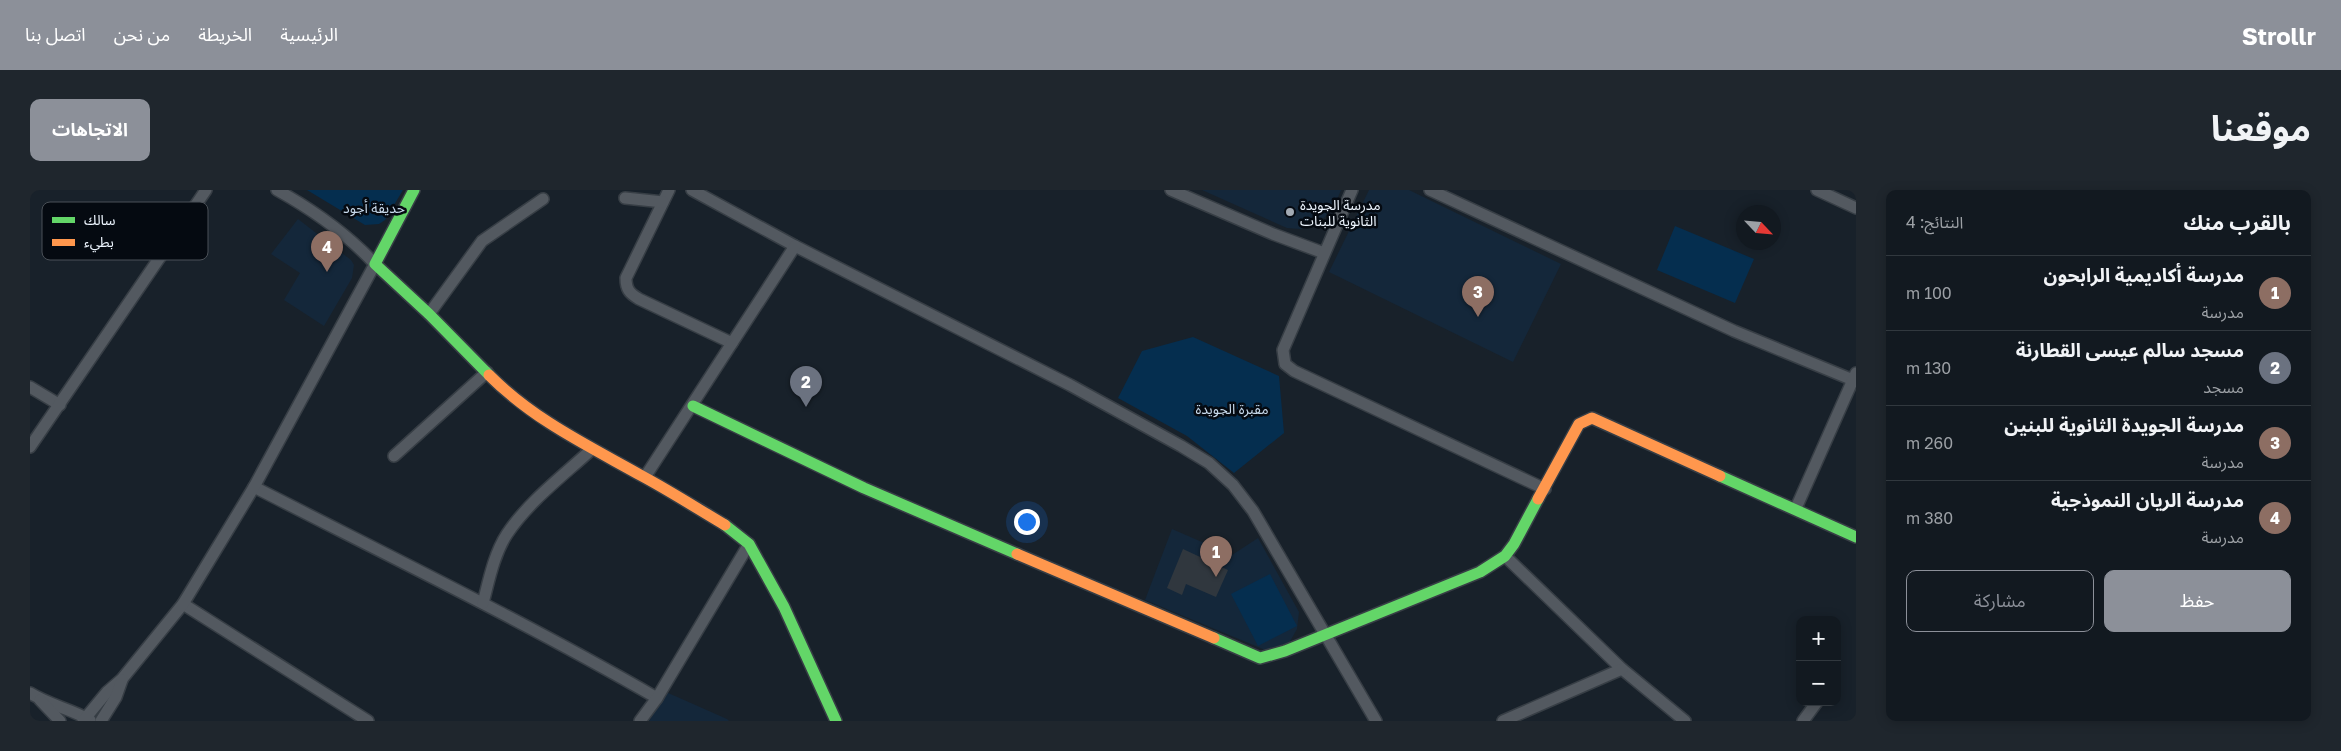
<!DOCTYPE html>
<html lang="ar">
<meta charset="utf-8">
<style>
body{margin:0;font-family:"Golos Text","Noto Sans Arabic",sans-serif;background:#1f262d;color:#f1f3f6;direction:rtl}
.controls{position:absolute;right:15px;bottom:15px;display:grid;overflow:hidden;border-radius:10px;box-shadow:0 2px 12px #0003}
.controls button{width:45px;height:45px;display:grid;place-items:center;padding:0;border:0;border-bottom:1px solid #31383e;background:#121920;color:#f1f3f6;font:25px sans-serif}
.compass{position:absolute;left:1706px;top:15px;width:45px;height:45px;border-radius:50%;background:#121920;box-shadow:0 2px 12px #0003;rotate:116deg}
.you{position:absolute;left:996px;top:331px;width:18px;height:18px;margin:-12px;border:4px solid #fff;border-radius:50%;background:#1a73e8;box-shadow:0 0 0 8px #1a73e833}
.badge{display:grid;place-items:center;width:32px;height:32px;border-radius:50%;background:#8c9099;color:#fff;font-size:16px;font-weight:700}
.pin{position:absolute;translate:-50% -41px;filter:drop-shadow(0 1px 2px #0008)}
.pin::after{content:'';position:absolute;top:26px;width:18px;height:15px;background:inherit;clip-path:polygon(0 0,100% 0,50% 100%)}
.list{margin:0;padding:0;list-style:none}
h2{display:flex;justify-content:space-between;align-items:center;height:65px;margin:0;padding:0 20px;font-size:21px}
h2 small{font-size:16px;font-weight:400;color:#9ca0a5}
.list li{display:grid;grid-template-columns:32px 1fr auto;gap:15px;align-items:center;box-sizing:border-box;height:75px;padding:0 20px;border-top:1px solid #31383e}
.list b{display:block;font-size:19px;white-space:nowrap}
.list p{margin:0;font-size:16px;white-space:nowrap;color:#9ca0a5}
.list em{font-size:16px;font-style:normal;color:#9ca0a5}
.actions{display:flex;gap:10px;padding:15px 20px}
.actions a{flex:1;padding:11px 0;border:1px solid #8c9099;border-radius:10px;text-align:center;font-size:18px;color:#8c9099}
.actions .main{background:#8c9099;color:#fff}
.map{position:relative;flex:none;width:1826px;height:531px;overflow:hidden;direction:ltr;border-radius:10px}
header{display:flex;align-items:center;gap:30px;box-sizing:border-box;height:70px;padding:0 25px;background:#8c9099;color:#fff}
header strong{font-size:24px}
nav{display:flex;gap:28px;margin-inline-start:auto;font-size:18px}
.intro{display:flex;align-items:center;justify-content:space-between;box-sizing:border-box;height:120px;padding:0 30px}
h1{margin:0;font-size:35px}
.button{padding:12px 22px;border-radius:10px;background:#8c9099;color:#fff;font-size:18px;font-weight:700}
main{display:flex;gap:30px;padding:0 30px}
aside{flex:1;background:#121920;border-radius:10px;box-shadow:0 2px 12px #0003}
.map>svg:first-child{display:block}
</style>
<header>
<strong>Strollr</strong>
<nav><a>الرئيسية</a><a>الخريطة</a><a>من نحن</a><a>اتصل بنا</a></nav>
</header>
<div class="intro"><h1>موقعنا</h1><a class="button">الاتجاهات</a></div>
<main>
<aside>
<h2>بالقرب منك<small>النتائج: 4</small></h2>
<ul class="list">
<li><span class="badge" style="background:#8d6e63">1</span><div><b>مدرسة أكاديمية الرابحون</b><p>مدرسة</p></div><em>100 m</em></li>
<li><span class="badge" style="background:#6b7280">2</span><div><b>مسجد سالم عيسى القطارنة</b><p>مسجد</p></div><em>130 m</em></li>
<li><span class="badge" style="background:#8d6e63">3</span><div><b>مدرسة الجويدة الثانوية للبنين</b><p>مدرسة</p></div><em>260 m</em></li>
<li><span class="badge" style="background:#8d6e63">4</span><div><b>مدرسة الريان النموذجية</b><p>مدرسة</p></div><em>380 m</em></li>
</ul>
<div class="actions"><a class="main">حفظ</a><a>مشاركة</a></div>
</aside>
<div class="map">
<svg width="1826" height="531" viewBox="0 0 1826 531">
<rect width="100%" height="100%" fill="#18212a"/>
<!-- built -->
<g fill="#14273a">
<path d="M1172,0H1311L1304,17L1295,27L1284,35L1270,39L1257,38Z"/>
<path d="M1339,0H1379L1531,74L1483,172L1299,82Z"/>
<path d="M268,29L321,70L324,75L322,88L294,136L254,110L270,83L241,64Z"/>
<path d="M1142,339L1202,365L1228,348L1269,422L1267,439L1258,455L1240,462L1115,410Z"/>
<path d="M636,502L697,529L699,531H619Z"/>
</g>
<!-- green -->
<g fill="#052e4f">
<path d="M277,0H373L355,30L349,34L335,35Z"/>
<path d="M1645,36L1724,69L1705,113L1627,80Z"/>
<path d="M1163,147L1249,186L1254,243L1204,283L1157,246L1088,208L1112,161Z"/>
<path d="M1240,384L1267,436L1228,456L1201,404Z"/>
</g>
<!-- building -->
<path fill="#30373e" d="M1153,359L1198,380L1186,407L1156,394L1152,405L1137,398Z"/>
<g fill="none" stroke-linecap="round" stroke-linejoin="round">
<defs>
<g id="street">
<path d="M639,0L596,88C596,99 599,103 609,109L702,153"/>
<path d="M662,0L765,56L1040,195L1151,256L1179,273L1203,295L1223,321L1346,531"/>
<path d="M1141,0L1243,44L1294,63"/>
<path d="M1322,0L1253,160L1255,174L1264,181L1515,299"/>
<path d="M1400,0L1704,141L1823,190"/>
<path d="M1787,0L1826,18"/>
<path d="M595,8L633,12"/>
<path d="M399,124L452,51L513,9"/>
<path d="M0,197L30,215"/>
<path d="M0,257L176,0"/>
<path d="M364,266L457,182"/>
<path d="M615,287L765,56"/>
<path d="M224,297C359,366 495,432 627,508"/>
<path d="M1766,318L1826,183"/>
<path d="M1475,366L1592,479L1655,531"/>
<path d="M453,413C459,390 464,364 477,344C499,311 534,285 562,259"/>
<path d="M153,414L338,531"/>
<path d="M0,503C19,515 41,519 60,530"/>
<path d="M10,510L30,531"/>
<path d="M53,531L77,502L92,489L153,414L224,297L345,74C317,44 283,20 247,0"/>
<path d="M71,531L86,507L92,490"/>
<path d="M610,531L627,508L719,354"/>
<path d="M1473,531L1592,479"/>
<path d="M1773,531L1787,512"/>
</g>
<g id="fast">
<path d="M384,0L345,74L399,124L459,185"/>
<path d="M663,216L834,298L987,364"/>
<path d="M1690,286L1826,347"/>
<path d="M695,335L719,354L754,417L806,531"/>
<path d="M1184,448L1230,468L1255,461L1450,382L1475,366L1484,354L1508,309"/>
</g>
<g id="slow">
<path d="M459,185C504,230 557,255 612,286C640,301 668,319 695,335"/>
<path d="M1508,309L1549,234L1562,228L1690,286"/>
<path d="M987,364L1184,448"/>
</g>
</defs>
<!-- street casing -->
<use href="#street" stroke="#373e45" stroke-width="14"/>
<!-- fast casing -->
<use href="#fast" stroke="#373e45" stroke-width="14"/>
<!-- slow casing -->
<use href="#slow" stroke="#373e45" stroke-width="14"/>
<!-- street -->
<use href="#street" stroke="#535960" stroke-width="11"/>
<!-- fast -->
<use href="#fast" stroke="#63d668" stroke-width="11"/>
<!-- slow -->
<use href="#slow" stroke="#ff974d" stroke-width="11"/>
</g>
<!-- markers -->
<circle fill="#a3abb4" stroke="#050a11" stroke-width="2" cx="1260" cy="22" r="5"/>
<g text-anchor="middle" dominant-baseline="central" stroke-width="5" stroke-linejoin="round" paint-order="stroke">
<!-- poi labels -->
<g font-size="14" fill="#eef6ff" stroke="#050a11" text-anchor="start">
<text x="1270" y="14">مدرسة الجويدة<tspan x="1270" dy="16">الثانوية للبنات</tspan></text>
</g>
<!-- park labels -->
<g font-size="14" fill="#c8daec" stroke="#050a11">
<text x="344" y="17">حديقة أجود</text>
<text x="1202" y="218">مقبرة الجويدة</text>
</g>
</g>
<!-- legend -->
<rect x="12" y="12" width="166" height="58" rx="8" fill="#050a11" stroke="#4b5158" stroke-width="1"/>
<rect x="22" y="27" width="23" height="6" fill="#63d668"/>
<rect x="22" y="49" width="23" height="7" fill="#ff974d"/>
<g font-size="14" fill="#eef6ff">
<text x="54" y="35">سالك</text>
<text x="54" y="57">بطيء</text>
</g>
</svg>
<div class="controls">
<button>+</button>
<button>−</button>
</div>
<svg class="compass" viewBox="-18 -18 36 36"><path d="M0-13l5 13h-10z" fill="#e53935"/><path d="M0 13l5-13h-10z" fill="#9ca0a5"/></svg>
<div class="you"></div>
<div class="pin badge" style="left:1186px;top:387px;background:#8d6e63">1</div>
<div class="pin badge" style="left:776px;top:217px;background:#6b7280">2</div>
<div class="pin badge" style="left:1448px;top:127px;background:#8d6e63">3</div>
<div class="pin badge" style="left:297px;top:82px;background:#8d6e63">4</div>
</div>
</main>
